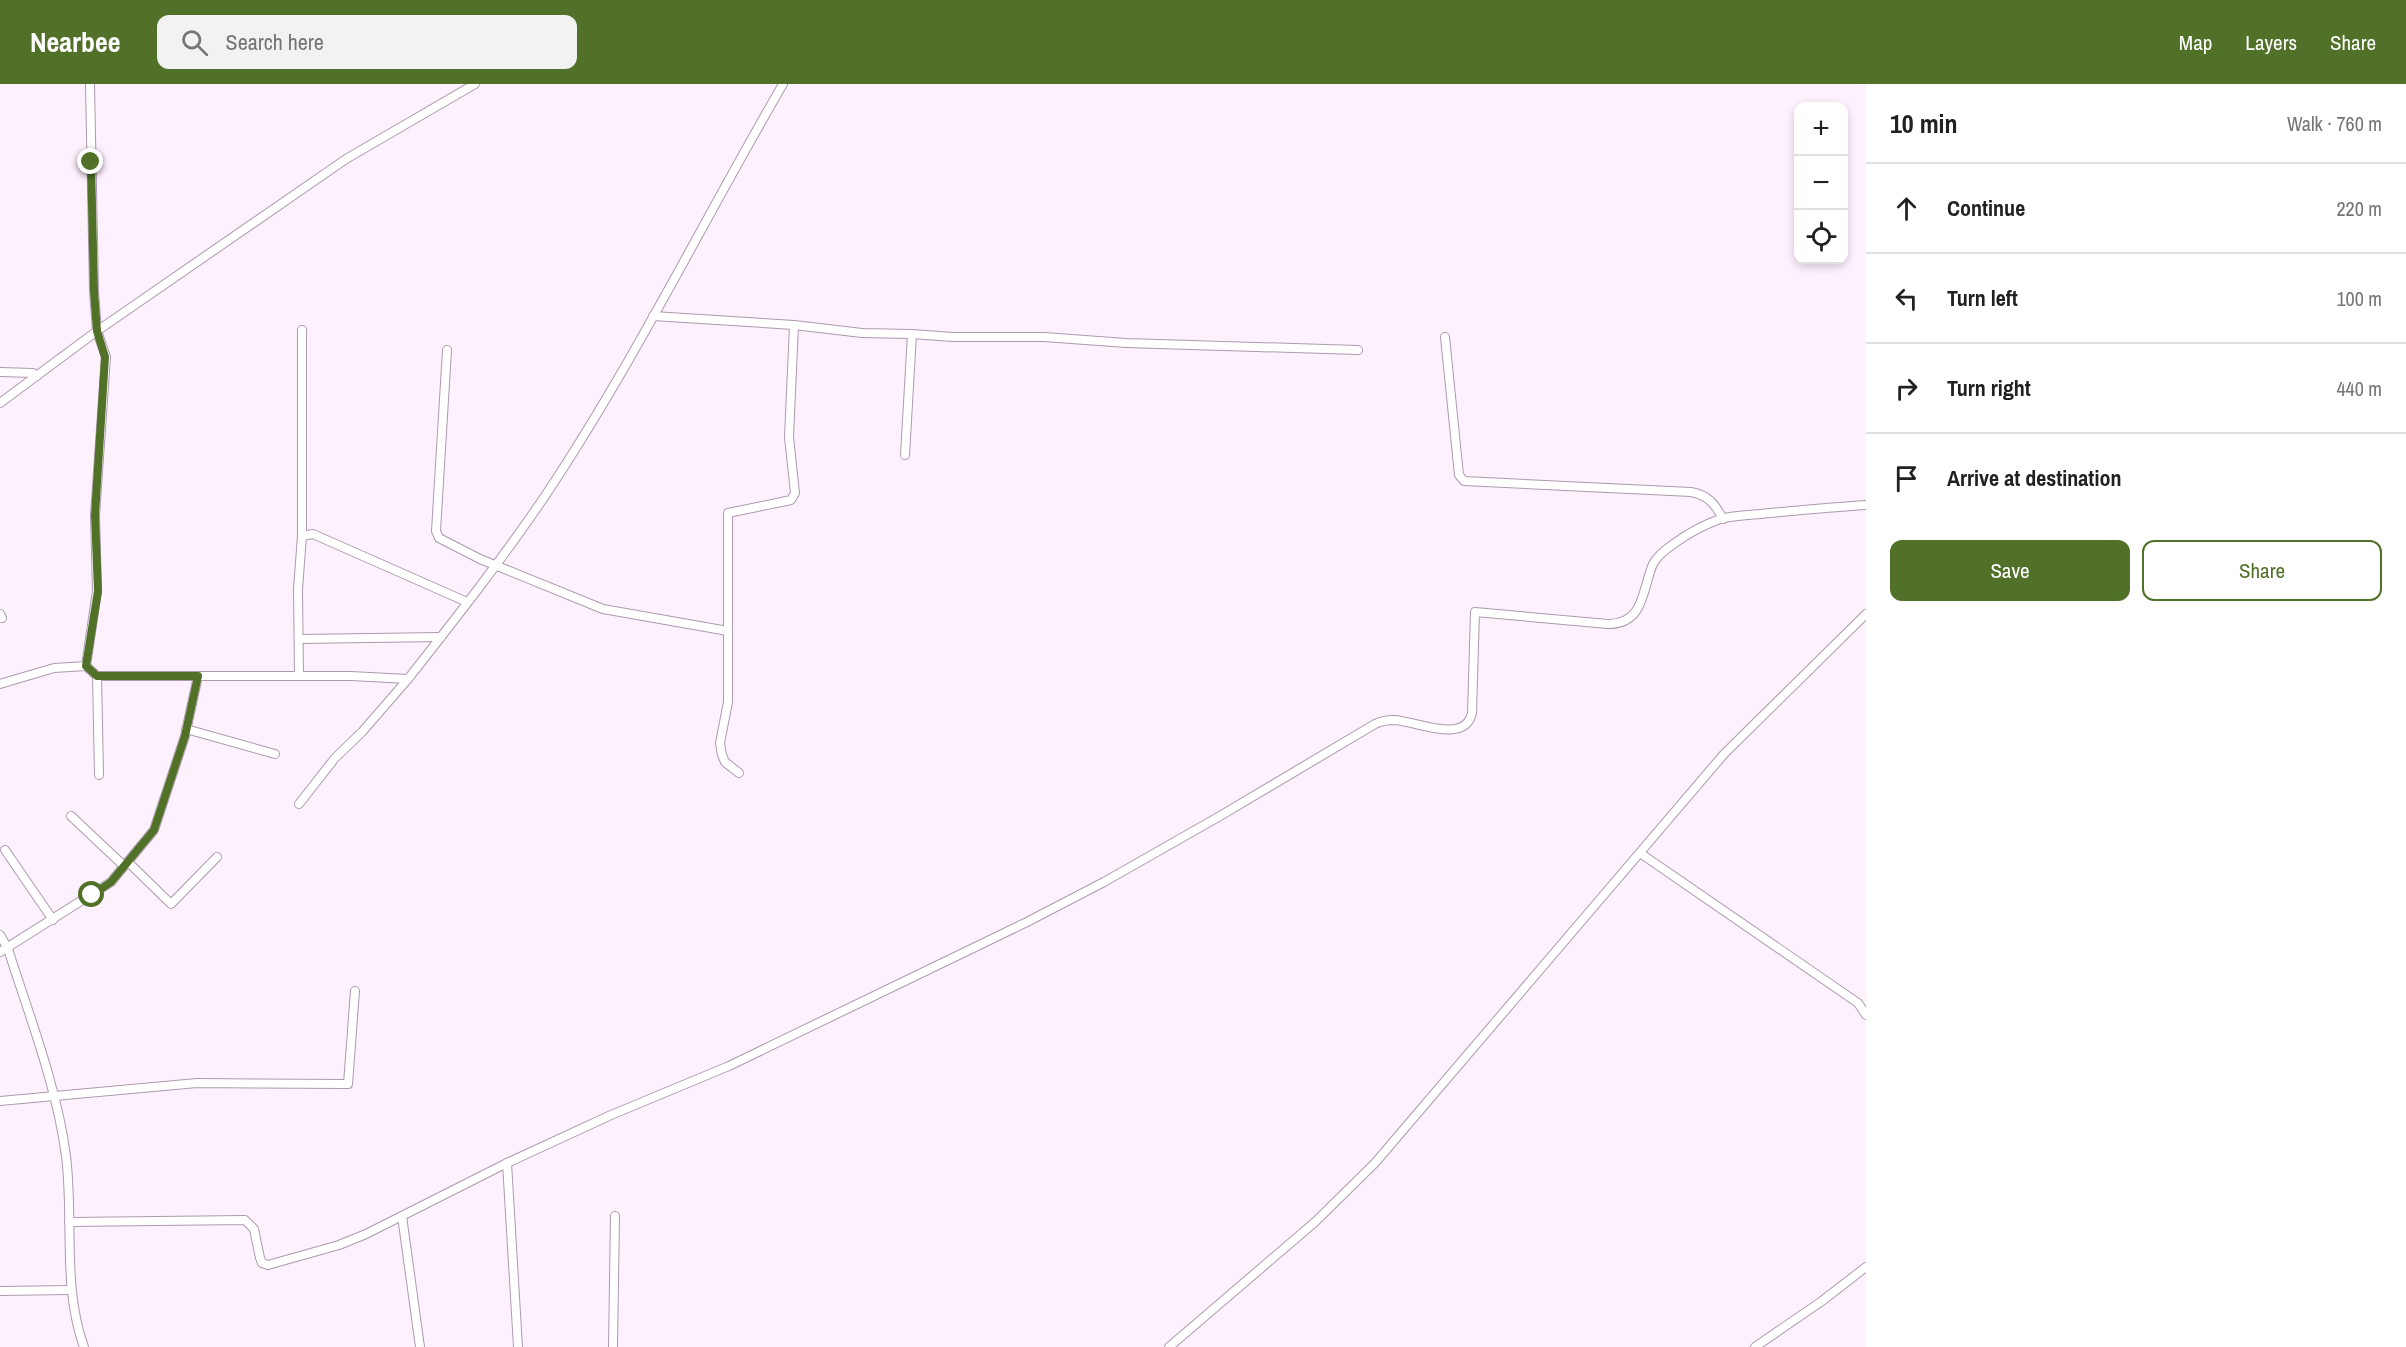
<!DOCTYPE html>
<meta charset="utf-8">
<style>
body{margin:0;font-family:"Archivo Narrow",sans-serif;background:#f2f2f2;color:#202124}
.controls{position:absolute;right:18px;top:18px;display:grid;overflow:hidden;border-radius:12px;box-shadow:0 3px 9px #0003}
.controls button{width:54px;height:54px;display:grid;place-items:center;padding:0;border:0;border-bottom:2px solid #e0e0e0;background:#fff;color:#202124;font:30px sans-serif}
.stop{position:absolute;width:18px;height:18px;margin:-14px;border:4px solid #517128;border-radius:50%;background:#fff}
.stop.end{background:#517128;border-color:#fff;box-shadow:0 2px 6px #0008}
.list{margin:0;padding:0;list-style:none}
h2{display:flex;justify-content:space-between;align-items:center;height:78px;margin:0;padding:0 24px;font-size:26px}
h2 small{font-size:20px;font-weight:400;color:#757577}
.list li{display:grid;grid-template-columns:39px 1fr auto;gap:18px;align-items:center;box-sizing:border-box;height:90px;padding:0 24px;border-top:2px solid #e0e0e0}
.list b{display:block;font-size:22px;white-space:nowrap}
.list em{font-size:20px;font-style:normal;color:#757577}
.actions{display:flex;gap:12px;padding:18px 24px}
.actions a{flex:1;padding:14px 0;border:2px solid #517128;border-radius:12px;text-align:center;font-size:21px;color:#517128}
.actions .main{background:#517128;color:#fff}
.icon{flex:none;width:33px;height:33px;fill:none;stroke:currentColor;stroke-width:2;stroke-linecap:round;stroke-linejoin:round}
.map{position:relative;flex:none;width:1866px;height:1263px;overflow:hidden}
header{display:flex;align-items:center;gap:36px;box-sizing:border-box;height:84px;padding:0 30px;background:#517128;color:#fff}
header strong{font-size:28px}
nav{display:flex;gap:33px;margin-inline-start:auto;font-size:21px}
.search{width:420px;height:54px;background:#f2f2f2;display:flex;align-items:center;gap:15px;box-sizing:border-box;padding:0 21px;border-radius:12px;color:#757577;font-size:22px}
main{display:flex}
aside{flex:1;background:#fff}
.map>svg:first-child{display:block}
</style>
<header>
<strong>Nearbee</strong>
<div class="search"><svg class="icon" aria-label="search" viewBox="0 0 24 24"><circle cx="10" cy="10" r="6"/><path d="M15 15l6 6"/></svg>Search here</div>
<nav><a>Map</a><a>Layers</a><a>Share</a></nav>
</header>
<main>
<div class="map">
<svg width="1866" height="1263" viewBox="0 0 1866 1263">
<rect width="100%" height="100%" fill="#fef1fe"/>
<g fill="none" stroke-linecap="round" stroke-linejoin="round">
<defs>
<g id="minor">
<path d="M653,232L794,241L862,249L912,250L905,371"/>
<path d="M302,246V452"/>
<path d="M912,250L953,253H1044L1126,259L1358,266"/>
<path d="M1445,253L1459,391L1464,397L1691,408C1708,411 1715,420 1723,435"/>
<path d="M447,266L436,447L439,454L480,475L603,525L728,547V429L791,416L795,409L789,353L794,241"/>
<path d="M0,288L33,289L37,292"/>
<path d="M0,319L97,247L346,75L475,0"/>
<path d="M0,530L2,534"/>
<path d="M728,547V618L720,659L722,671L725,678L739,689"/>
<path d="M299,555L441,553"/>
<path d="M86,582L97,592H351L408,595C456,534 504,473 547,409C634,278 704,136 783,0"/>
<path d="M97,592L99,691"/>
<path d="M299,592L298,505L302,452L313,450L467,518"/>
<path d="M0,600L54,584L86,582L97,507L95,431L106,273L97,247L94,207L90,0"/>
<path d="M186,645L275,670"/>
<path d="M299,720L335,674L362,648L408,595"/>
<path d="M71,732L124,782"/>
<path d="M5,766L53,836"/>
<path d="M1640,769L1858,919L1866,931"/>
<path d="M128,778L171,820L217,773"/>
<path d="M0,851L8,865C29,931 57,1003 66,1072C74,1136 62,1202 84,1263"/>
<path d="M0,868L111,798L154,746L185,652L198,592"/>
<path d="M0,1017L197,999L348,1000L355,907"/>
<path d="M507,1079L518,1263"/>
<path d="M402,1132L420,1263"/>
<path d="M69,1138L245,1136L254,1145L260,1174L262,1179L268,1181L339,1161L366,1150L507,1079L611,1031L729,982L1027,838L1104,798L1220,732L1375,640C1381,637 1387,636 1394,636C1416,637 1465,661 1472,629L1475,528L1608,540C1645,540 1642,505 1653,480C1657,472 1665,466 1672,461C1687,450 1703,441 1720,435C1736,431 1754,431 1770,429C1802,426 1834,423 1866,421"/>
<path d="M0,1207L71,1206"/>
<path d="M613,1263L615,1132"/>
<path d="M1169,1263L1315,1138L1375,1079L1724,670L1866,530"/>
<path d="M1755,1263L1822,1217L1866,1183"/>
</g>
</defs>
<!-- minor casing -->
<use href="#minor" stroke="#ad99af" stroke-width="10"/>
<!-- minor -->
<use href="#minor" stroke="#fff" stroke-width="8"/>
</g>
<g fill="none" stroke-linecap="round" stroke-linejoin="round">
<!-- route -->
<path stroke="#517128" stroke-width="8" d="M91,78L94,207L97,247L105,273L95,431L98,507L86,582L97,592H198L185,652L154,746L111,798L92,811"/>
</g>
</svg>
<div class="controls">
<button>+</button>
<button>−</button>
<button><svg class="icon" aria-label="locate" viewBox="0 0 24 24"><circle cx="12" cy="12" r="6"/><path d="M12 2v4M12 18v4M2 12h4M18 12h4"/></svg></button>
</div>
<div class="stop" style="left:92px;top:811px"></div>
<div class="stop end" style="left:91px;top:78px"></div>
</div>
<aside>
<h2>10 min<small>Walk · 760 m</small></h2>
<ul class="list">
<li><svg class="icon" aria-label="ahead" viewBox="0 0 24 24"><path d="M12 20V5M6 11l6-6 6 6"/></svg><div><b>Continue</b></div><em>220 m</em></li>
<li><svg class="icon" aria-label="left" viewBox="0 0 24 24"><path d="M17 20v-9H6M10 6l-5 5 5 5"/></svg><div><b>Turn left</b></div><em>100 m</em></li>
<li><svg class="icon" aria-label="right" viewBox="0 0 24 24"><path d="M7 20v-9h11M14 6l5 5-5 5"/></svg><div><b>Turn right</b></div><em>440 m</em></li>
<li><svg class="icon" aria-label="arrive" viewBox="0 0 24 24"><path d="M6 21V4h12l-3 4 3 4H6"/></svg><div><b>Arrive at destination</b></div></li>
</ul>
<div class="actions"><a class="main">Save</a><a>Share</a></div>
</aside>
</main>
